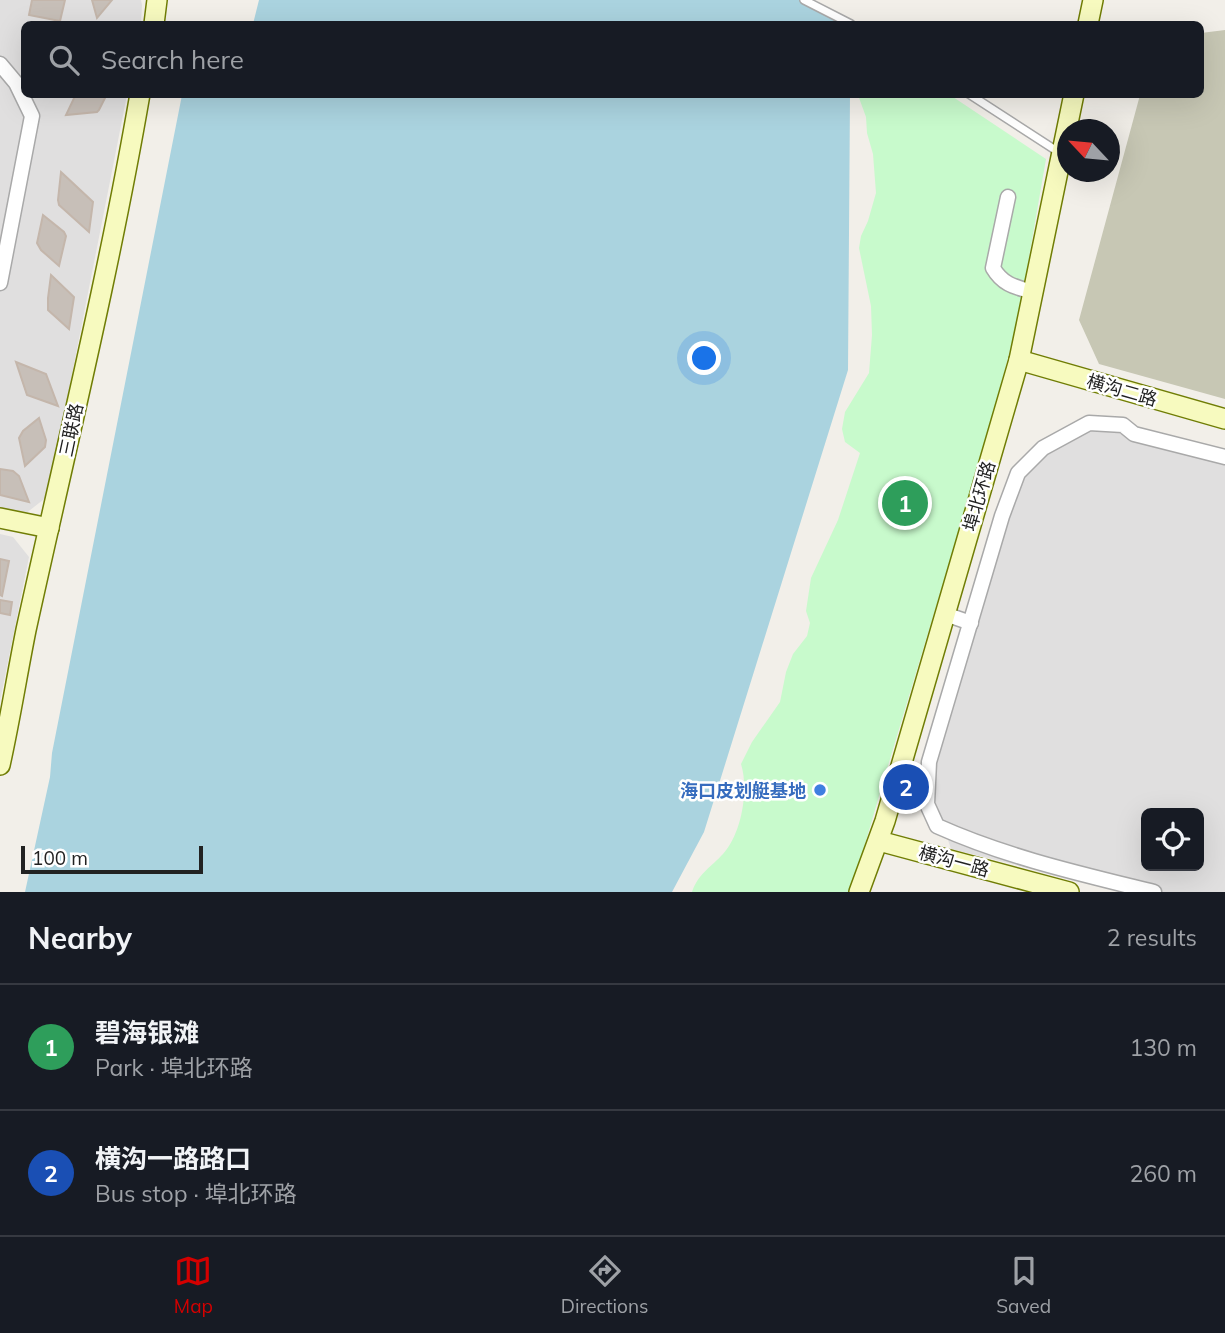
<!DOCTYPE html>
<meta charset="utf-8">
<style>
body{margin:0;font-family:Mulish,"Noto Sans SC",sans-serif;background:#20242c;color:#f1f3f6}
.controls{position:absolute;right:21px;bottom:21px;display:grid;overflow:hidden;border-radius:10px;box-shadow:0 7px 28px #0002}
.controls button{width:63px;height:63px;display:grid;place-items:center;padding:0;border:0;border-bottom:2px solid #363941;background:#171b24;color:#f1f3f6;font:35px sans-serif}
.compass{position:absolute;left:1057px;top:119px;width:63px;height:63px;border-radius:50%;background:#171b24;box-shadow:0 7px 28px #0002;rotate:296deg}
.scale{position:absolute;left:21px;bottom:18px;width:182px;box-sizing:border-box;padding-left:7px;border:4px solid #222;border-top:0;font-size:19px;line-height:24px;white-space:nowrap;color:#222;-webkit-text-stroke:5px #fff;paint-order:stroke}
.you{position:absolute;left:705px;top:359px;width:24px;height:24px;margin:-18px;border:5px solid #fff;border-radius:50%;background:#1a73e8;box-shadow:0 0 0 10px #1a73e833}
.badge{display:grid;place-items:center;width:46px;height:46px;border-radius:50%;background:#d40000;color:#fff;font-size:23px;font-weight:700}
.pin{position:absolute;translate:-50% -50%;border:4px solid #fff;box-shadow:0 2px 7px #0006}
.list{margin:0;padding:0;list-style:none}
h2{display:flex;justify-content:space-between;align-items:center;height:91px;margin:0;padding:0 28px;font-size:30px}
h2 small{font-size:23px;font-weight:400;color:#9ea1a6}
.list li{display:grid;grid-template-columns:46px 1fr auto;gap:21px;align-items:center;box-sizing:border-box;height:126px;padding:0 28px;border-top:2px solid #363941}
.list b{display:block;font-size:26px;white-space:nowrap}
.list p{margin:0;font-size:23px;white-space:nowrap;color:#9ea1a6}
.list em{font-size:23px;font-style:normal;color:#9ea1a6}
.icon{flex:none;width:38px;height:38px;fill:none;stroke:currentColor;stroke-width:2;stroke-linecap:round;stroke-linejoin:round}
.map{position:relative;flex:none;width:1225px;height:892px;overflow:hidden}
.search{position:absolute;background:#171b24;box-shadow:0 7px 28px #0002;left:21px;right:21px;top:21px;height:77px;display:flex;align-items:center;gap:18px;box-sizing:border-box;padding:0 24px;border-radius:10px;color:#9ea1a6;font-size:26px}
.sheet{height:343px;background:#171b24}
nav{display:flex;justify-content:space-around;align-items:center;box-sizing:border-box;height:98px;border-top:2px solid #363941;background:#171b24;font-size:19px;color:#9ea1a6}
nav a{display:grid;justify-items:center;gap:4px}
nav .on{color:#d40000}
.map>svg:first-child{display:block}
</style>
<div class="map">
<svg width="1225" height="892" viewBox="0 0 1225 892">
<rect width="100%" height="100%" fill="#f2efe9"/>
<!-- residential -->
<g fill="#e0dfdf" fill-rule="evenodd">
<path d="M0,0H141L142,5L141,24H24V94L127,95L48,496L25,514L0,509Z"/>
<path d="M1092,415L1225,451V892H1128L951,849L928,780L1027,454L1055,434ZM1146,813H1199V866H1146Z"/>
<path d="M0,534L13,537L29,557L0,701Z"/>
</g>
<!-- construction -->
<path fill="#c7c7b4" d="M1225,30V399L1099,364L1079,320L1140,95L1200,94L1201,33Z"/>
<!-- park -->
<path fill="#c8facc" d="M858,95H950L1046,159L1019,315L990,427L884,779L851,892H692C698,874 711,867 723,854C742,833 749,789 741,764L752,742L780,702L786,672L793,654L807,636L810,623L806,611L811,578L838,520L860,453L845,442L842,429L845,412L869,373L872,335L871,306L859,248L861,236L868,221L876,193L873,154L867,133L866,117Z"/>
<!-- water -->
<g fill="#aad3df">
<path d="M259,0H812L850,24H253Z"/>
<path d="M214,95L237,98L238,94L850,95L848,370L704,832L672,892H25L50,777L52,753L182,95Z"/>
</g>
<!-- building -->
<g fill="#c7bfb8" stroke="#c4b6ab" stroke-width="2">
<path d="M32,0H65L60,21L29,15Z"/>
<path d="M92,0H112L97,18Z"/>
<path d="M76,94H107L99,110L97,112L66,115Z"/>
<path d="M61,172L93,202L89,232L59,205L58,200Z"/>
<path d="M43,215L64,232L66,236L59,266L41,250L37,243Z"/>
<path d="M51,275L74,297L69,329L48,310V298Z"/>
<path d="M16,362L46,374L58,406L27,395Z"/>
<path d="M39,418L46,440L45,447L25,466L19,438L23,431Z"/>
<path d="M0,469L13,471L19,476L29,502L0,495Z"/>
<path d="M0,559L9,561L2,596L0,595Z"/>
<path d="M0,600L12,602L10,615L0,613Z"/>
</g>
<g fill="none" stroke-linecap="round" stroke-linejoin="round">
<defs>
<g id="lane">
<path d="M804,0L851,24"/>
<path d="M969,94L1060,153"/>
</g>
<g id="street">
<path d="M0,64L16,83L32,116L0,283"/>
<path d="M1008,197L993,268C1003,285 1015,287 1033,292"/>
<path d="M945,614L971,623"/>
<path d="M1154,892C1081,874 1006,857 937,826L927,804L929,762L1002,516L1018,473L1043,448L1089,423L1123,425L1134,434L1225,457"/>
</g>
<g id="secondary">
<path d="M154,24L157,0"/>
<path d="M1088,24L1093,0"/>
<path d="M1019,360L1225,419"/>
<path d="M0,518L49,528"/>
<path d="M0,765C10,720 17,675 26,630C65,452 109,274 140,94"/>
<path d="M879,841L1069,892"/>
<path d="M859,892L885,821L1019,360L1074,94"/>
</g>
</defs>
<!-- lane casing -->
<use href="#lane" stroke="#a9a9a9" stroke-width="10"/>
<!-- street casing -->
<use href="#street" stroke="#a9a9a9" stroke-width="17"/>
<!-- secondary casing -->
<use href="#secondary" stroke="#707d05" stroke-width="22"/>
<!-- lane -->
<use href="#lane" stroke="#fff" stroke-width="7"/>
<!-- street -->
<use href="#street" stroke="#fff" stroke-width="14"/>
<!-- secondary -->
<use href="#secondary" stroke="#f7fabf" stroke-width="19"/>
</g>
<!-- markers -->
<circle fill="#3f7fe0" stroke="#fff" stroke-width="2.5" cx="820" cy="790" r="7"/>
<g text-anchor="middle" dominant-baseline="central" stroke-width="5" stroke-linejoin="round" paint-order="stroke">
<!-- street labels -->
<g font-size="18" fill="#222" stroke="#fff">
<text transform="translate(1122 390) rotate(16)">横沟二路</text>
<text transform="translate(71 430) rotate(-78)">三联路</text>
<text transform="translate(979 496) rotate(-74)">埠北环路</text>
<text transform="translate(954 861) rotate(15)">横沟一路</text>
</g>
<!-- shop labels -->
<g font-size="18" font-weight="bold" fill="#366cbe" stroke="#fff" text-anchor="end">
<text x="806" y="790">海口皮划艇基地</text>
</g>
</g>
</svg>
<div class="controls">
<button><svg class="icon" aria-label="locate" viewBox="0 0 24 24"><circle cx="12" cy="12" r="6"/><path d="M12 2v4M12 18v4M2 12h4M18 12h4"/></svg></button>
</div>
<svg class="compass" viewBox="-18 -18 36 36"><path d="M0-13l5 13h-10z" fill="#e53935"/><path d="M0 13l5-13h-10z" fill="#9ea1a6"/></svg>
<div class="scale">100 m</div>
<div class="you"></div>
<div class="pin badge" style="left:905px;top:503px;background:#2e9e5b">1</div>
<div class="pin badge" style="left:906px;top:787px;background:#1a4fb4">2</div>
<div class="search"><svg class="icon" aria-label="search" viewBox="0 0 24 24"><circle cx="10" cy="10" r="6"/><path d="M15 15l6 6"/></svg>Search here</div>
</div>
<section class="sheet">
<h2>Nearby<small>2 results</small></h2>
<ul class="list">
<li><span class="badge" style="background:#2e9e5b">1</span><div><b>碧海银滩</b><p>Park · 埠北环路</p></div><em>130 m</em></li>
<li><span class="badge" style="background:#1a4fb4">2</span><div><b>横沟一路路口</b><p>Bus stop · 埠北环路</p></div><em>260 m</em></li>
</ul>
</section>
<nav>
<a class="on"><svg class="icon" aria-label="map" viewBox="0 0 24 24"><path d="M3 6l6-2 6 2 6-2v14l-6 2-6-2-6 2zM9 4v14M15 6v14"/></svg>Map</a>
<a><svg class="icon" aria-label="directions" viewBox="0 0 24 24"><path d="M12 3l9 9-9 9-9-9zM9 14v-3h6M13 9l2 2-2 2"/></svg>Directions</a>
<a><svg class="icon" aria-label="saved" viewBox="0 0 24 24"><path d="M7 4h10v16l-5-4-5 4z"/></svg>Saved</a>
</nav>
